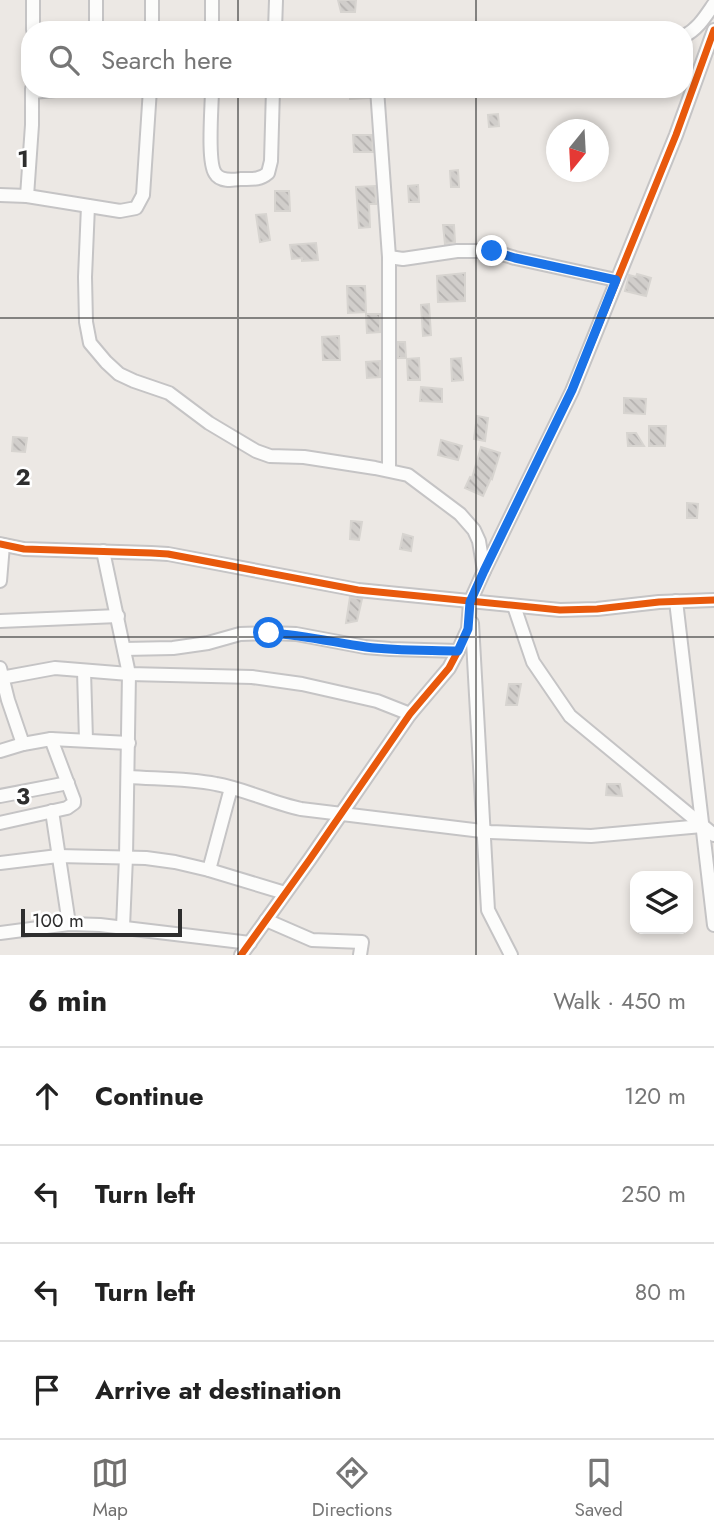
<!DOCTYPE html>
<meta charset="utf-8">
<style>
body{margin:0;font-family:Jost,sans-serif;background:#f2f2f2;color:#222}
.controls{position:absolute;right:21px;bottom:21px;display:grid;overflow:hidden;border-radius:14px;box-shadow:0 4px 10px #0003}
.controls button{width:63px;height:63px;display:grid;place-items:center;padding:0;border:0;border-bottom:2px solid #e0e0e0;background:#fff;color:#222;font:35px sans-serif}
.compass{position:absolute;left:546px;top:119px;width:63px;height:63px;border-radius:50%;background:#fff;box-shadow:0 4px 10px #0003;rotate:198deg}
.scale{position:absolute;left:21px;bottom:18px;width:161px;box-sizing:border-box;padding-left:7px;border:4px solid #2e2e2e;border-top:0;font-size:19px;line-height:24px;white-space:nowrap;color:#2e2e2e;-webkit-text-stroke:5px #fff;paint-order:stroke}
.stop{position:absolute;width:21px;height:21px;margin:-16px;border:5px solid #1a73e8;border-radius:50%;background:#fff}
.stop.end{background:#1a73e8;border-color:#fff;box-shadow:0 2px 7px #0008}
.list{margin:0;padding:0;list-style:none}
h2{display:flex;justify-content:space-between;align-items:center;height:91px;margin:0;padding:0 28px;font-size:30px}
h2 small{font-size:23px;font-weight:400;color:#767676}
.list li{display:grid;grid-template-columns:46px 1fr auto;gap:21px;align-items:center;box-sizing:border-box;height:98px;padding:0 28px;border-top:2px solid #e0e0e0}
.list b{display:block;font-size:26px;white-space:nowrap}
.list em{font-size:23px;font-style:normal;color:#767676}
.icon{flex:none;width:38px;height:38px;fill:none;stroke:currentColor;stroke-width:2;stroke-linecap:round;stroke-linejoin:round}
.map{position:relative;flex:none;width:714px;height:955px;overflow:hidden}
.search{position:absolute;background:#fff;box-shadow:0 4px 10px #0003;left:21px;right:21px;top:21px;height:77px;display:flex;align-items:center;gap:18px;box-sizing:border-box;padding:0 24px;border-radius:28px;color:#767676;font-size:26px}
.sheet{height:483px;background:#fff}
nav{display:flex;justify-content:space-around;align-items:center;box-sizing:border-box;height:98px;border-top:2px solid #e0e0e0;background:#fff;font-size:19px;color:#767676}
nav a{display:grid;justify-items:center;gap:4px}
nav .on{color:#706f6e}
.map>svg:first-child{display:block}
</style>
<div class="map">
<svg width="714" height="955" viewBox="0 0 714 955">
<defs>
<pattern id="building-back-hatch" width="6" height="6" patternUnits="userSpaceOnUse" patternTransform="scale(1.75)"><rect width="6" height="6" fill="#d1cecb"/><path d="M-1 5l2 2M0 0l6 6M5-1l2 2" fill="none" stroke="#b4b1af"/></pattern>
</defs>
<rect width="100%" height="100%" fill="#ece8e4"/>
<!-- building -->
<g fill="url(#building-back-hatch)" stroke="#d7d4d0" stroke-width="2">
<path d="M338,0H356L355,12H341Z"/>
<path d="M350,89H368L369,98L350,99Z"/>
<path d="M498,114L499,126L489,127L488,115Z"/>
<path d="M353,135H372L373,152H354Z"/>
<path d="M458,170L459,187H451L450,171Z"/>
<path d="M418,185L419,202H409L408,186Z"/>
<path d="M375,186L376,204H369L370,227L359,228L356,187Z"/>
<path d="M275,191H289L290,211H275Z"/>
<path d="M266,214L270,240L260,242L256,215Z"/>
<path d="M443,225H454L455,242L445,244Z"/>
<path d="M316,243L318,260L302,261V258L292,259L290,245Z"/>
<path d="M465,273V301L438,302L437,276Z"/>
<path d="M637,274L651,278L646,296L625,291L629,275L636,277Z"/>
<path d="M347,286H365L366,312L348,313Z"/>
<path d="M429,304L431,335L423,336L421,305Z"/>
<path d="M366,314H380V332L367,333Z"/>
<path d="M339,336L340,360H323L322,337Z"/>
<path d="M398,342H405L406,358H398Z"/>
<path d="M419,358L420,380H408L407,359Z"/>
<path d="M461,358L463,380L452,381L451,359Z"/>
<path d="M380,361V377L367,378L366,362Z"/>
<path d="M421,387L442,389V402L420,401Z"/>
<path d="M624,398L646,399L645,414L624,413Z"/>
<path d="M477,416L488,418L485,441L474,439Z"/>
<path d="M649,426H666L665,446H649Z"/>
<path d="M627,433H636L644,446H628Z"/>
<path d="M13,437L27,438L25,452L12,451Z"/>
<path d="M441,440L462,446L458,460L438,455Z"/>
<path d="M481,447L500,453L492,479L491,478L483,496L465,488L470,477L472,478Z"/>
<path d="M687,503L698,504L697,518H687Z"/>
<path d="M351,521L362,522L359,540L350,539Z"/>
<path d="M403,534L413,537L411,551L400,549Z"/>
<path d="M350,597L362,599L357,621L346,623Z"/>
<path d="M509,684H521L517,705H506Z"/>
<path d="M607,784H620L622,796L606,795Z"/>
</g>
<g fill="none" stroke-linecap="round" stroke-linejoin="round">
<defs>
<g id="minor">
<path d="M33,0V30"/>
<path d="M96,30V0"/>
<path d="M152,30V0"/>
<path d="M212,30V0"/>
<path d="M275,30L276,0"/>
<path d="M684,36C698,29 705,17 714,4"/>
<path d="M212,89C212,106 207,161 215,173C220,182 233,180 241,179C252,179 260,180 268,173L271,161L273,89"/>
<path d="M377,89L389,257V470"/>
<path d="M32,92L67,89"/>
<path d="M0,195L27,196L120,211L136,208L143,195L150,89"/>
<path d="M27,196L32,125V89"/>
<path d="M88,206L85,277L86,322L90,343L106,362L119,374L134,381L169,393L209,423L256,451L270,456L304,457L375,468L408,475L460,514L474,530L479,541L484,571"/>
<path d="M389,257L403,259L457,251H492L515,258L616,280"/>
<path d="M0,544L24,549L151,553L168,554L358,590L560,610L597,609L659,602L714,600"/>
<path d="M103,551L129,674L126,857L123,927"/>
<path d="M0,581L3,545"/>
<path d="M676,601L714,925"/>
<path d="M514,606L533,662L570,716L714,835"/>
<path d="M0,621L118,616"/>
<path d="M472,623L488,910L511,955"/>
<path d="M124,649L173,648L208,643L240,634L269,633L296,634L365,647L390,649L458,651"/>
<path d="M0,668L8,700L23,744"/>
<path d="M84,671L86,740"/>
<path d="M1,678L55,668L129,674L252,677L302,684L355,696L377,701L410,714"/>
<path d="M0,751L23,744L51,739L129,743"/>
<path d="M128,777C157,779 187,778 216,784C245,789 272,803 301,809L490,832L591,836L702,826"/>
<path d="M0,796L68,783"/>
<path d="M52,811L69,924"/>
<path d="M0,823L67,808L74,803V800L51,739"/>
<path d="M0,863L58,856L146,858L175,862L209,870L285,893"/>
<path d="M209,870L231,788"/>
<path d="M266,920L312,940L362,942L360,955"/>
<path d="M0,933L69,924L100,925L250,943"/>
<path d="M241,955L310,859L410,714L449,668L458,651L468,629L470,602L484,571L572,391L676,135L714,30"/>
</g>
</defs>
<!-- minor casing -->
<use href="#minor" stroke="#c5c4c5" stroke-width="16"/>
<!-- minor -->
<use href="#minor" stroke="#fcfcfb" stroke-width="12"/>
<defs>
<g id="cycleway">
<path d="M0,544L24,549L151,553L168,554L358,590L560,610L597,609L659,602L714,600"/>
<path d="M241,955L310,859L410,714L449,668L458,651L468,629L470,602L484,571L572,391L676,135L714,30"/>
</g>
</defs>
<!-- cycleway casing -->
<use href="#cycleway" stroke="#fff" stroke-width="11"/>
<!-- cycleway -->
<use href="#cycleway" stroke="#e8590c" stroke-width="7"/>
</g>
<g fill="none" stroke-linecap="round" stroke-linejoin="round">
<!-- route -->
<path stroke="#1a73e8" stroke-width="9" d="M269,633C303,635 332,642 366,647C396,651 428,650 458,651L468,629L470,602L484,571L572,390L616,280L515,258L492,251"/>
</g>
<!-- grid -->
<path fill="none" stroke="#2e2e2e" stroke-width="2" stroke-opacity="0.55" d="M238,0V30M476,0V30M238,89V955M476,89V955M0,318H714M0,637H714"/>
<g font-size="23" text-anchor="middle" font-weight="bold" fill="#2e2e2e" stroke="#fff" stroke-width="5" stroke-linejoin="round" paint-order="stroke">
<text x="23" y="167">1</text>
<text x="23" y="485">2</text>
<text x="23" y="804">3</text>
</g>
</svg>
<div class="controls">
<button><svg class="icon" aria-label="layers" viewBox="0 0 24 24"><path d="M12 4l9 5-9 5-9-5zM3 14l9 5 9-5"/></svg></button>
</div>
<svg class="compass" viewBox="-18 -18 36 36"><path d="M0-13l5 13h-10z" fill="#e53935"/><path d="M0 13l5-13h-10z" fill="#767676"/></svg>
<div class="scale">100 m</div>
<div class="stop" style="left:269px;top:633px"></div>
<div class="stop end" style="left:492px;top:251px"></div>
<div class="search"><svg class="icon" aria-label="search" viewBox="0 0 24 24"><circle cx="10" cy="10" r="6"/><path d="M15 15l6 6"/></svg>Search here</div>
</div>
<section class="sheet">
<h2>6 min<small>Walk · 450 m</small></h2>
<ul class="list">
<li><svg class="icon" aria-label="ahead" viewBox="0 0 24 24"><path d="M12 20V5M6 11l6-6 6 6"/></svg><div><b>Continue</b></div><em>120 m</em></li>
<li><svg class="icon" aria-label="left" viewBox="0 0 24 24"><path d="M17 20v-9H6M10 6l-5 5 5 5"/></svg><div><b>Turn left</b></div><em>250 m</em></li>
<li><svg class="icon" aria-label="left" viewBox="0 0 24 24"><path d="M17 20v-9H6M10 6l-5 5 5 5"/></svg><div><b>Turn left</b></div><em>80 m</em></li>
<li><svg class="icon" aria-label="arrive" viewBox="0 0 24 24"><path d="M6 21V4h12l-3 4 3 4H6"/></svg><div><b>Arrive at destination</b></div></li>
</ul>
</section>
<nav>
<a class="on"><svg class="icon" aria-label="map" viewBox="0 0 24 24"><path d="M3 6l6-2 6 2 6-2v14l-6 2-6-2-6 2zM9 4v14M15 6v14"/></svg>Map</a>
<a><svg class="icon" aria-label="directions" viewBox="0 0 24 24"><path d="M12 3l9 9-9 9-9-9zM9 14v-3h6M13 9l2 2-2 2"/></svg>Directions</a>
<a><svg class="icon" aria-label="saved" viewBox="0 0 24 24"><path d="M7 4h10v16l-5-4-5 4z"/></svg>Saved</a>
</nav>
